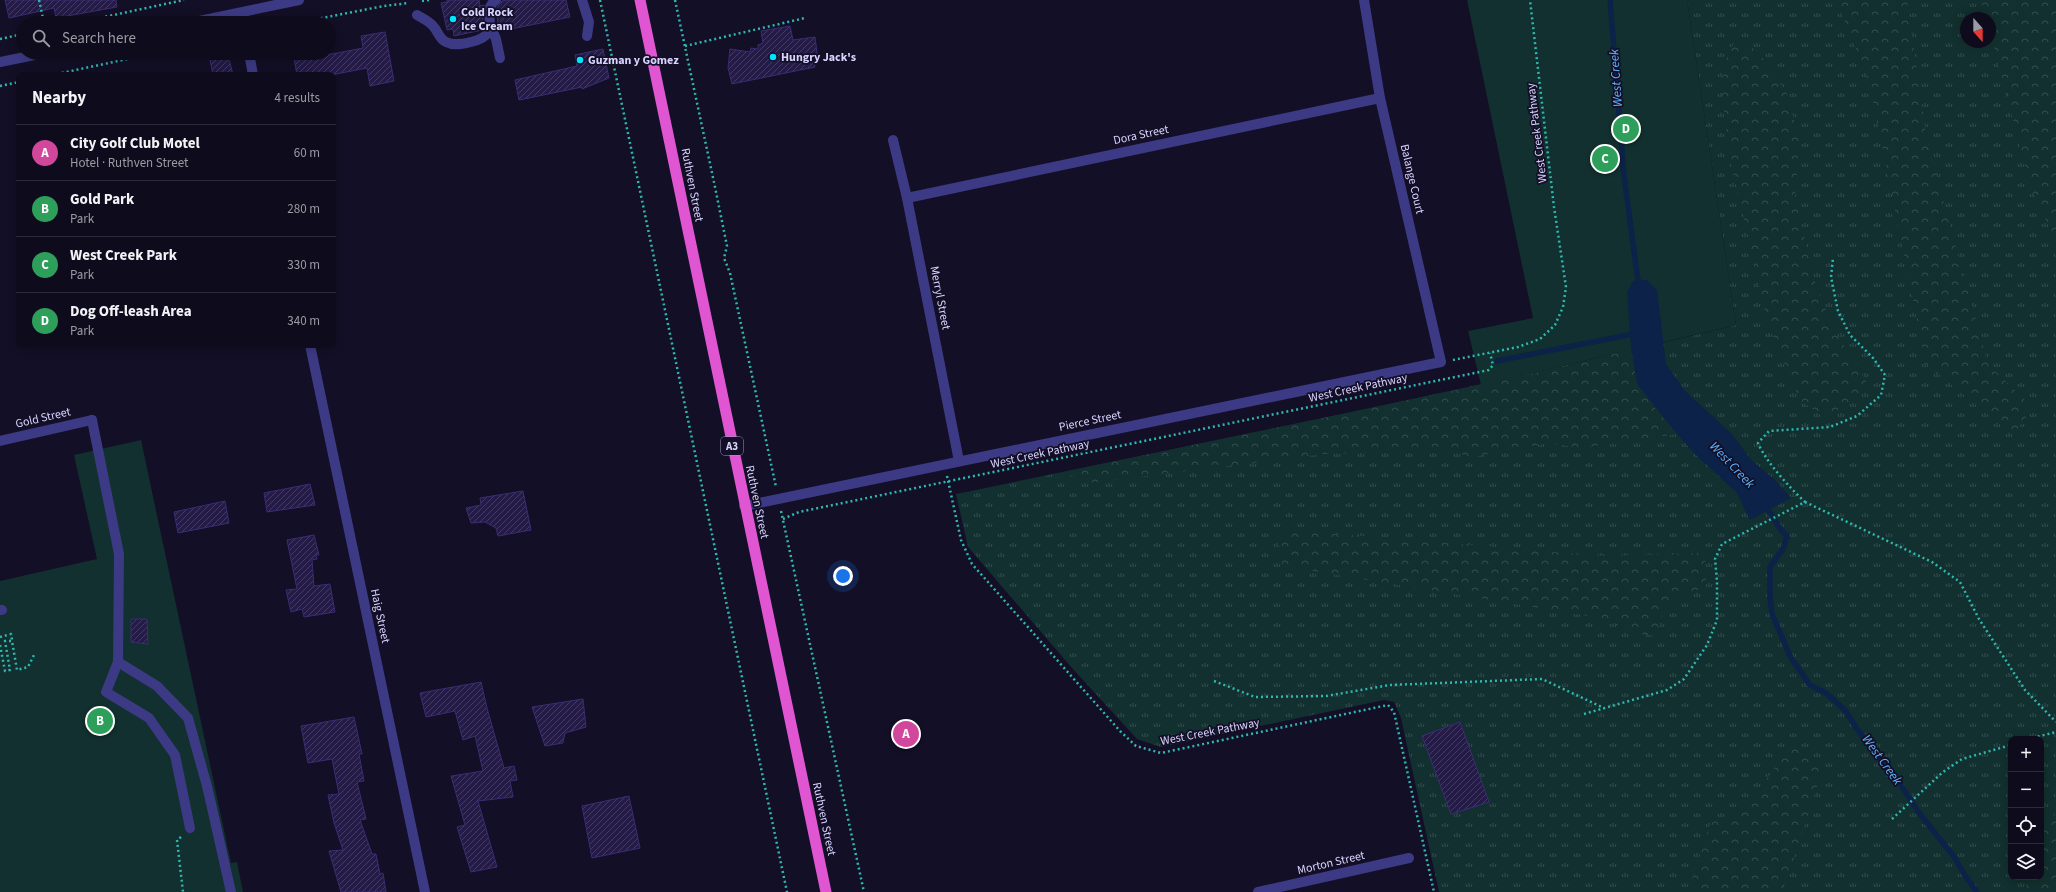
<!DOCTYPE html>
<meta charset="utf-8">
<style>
body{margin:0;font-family:"Source Sans 3",sans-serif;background:#171425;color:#f1f3f6}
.controls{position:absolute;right:12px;bottom:12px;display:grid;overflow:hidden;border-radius:8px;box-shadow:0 2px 10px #0003}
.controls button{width:36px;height:36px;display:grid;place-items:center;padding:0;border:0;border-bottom:1px solid #2e2b3b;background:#0e0b1c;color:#f1f3f6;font:20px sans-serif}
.compass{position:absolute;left:1960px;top:12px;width:36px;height:36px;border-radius:50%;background:#0e0b1c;box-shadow:0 2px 10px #0003;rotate:159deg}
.you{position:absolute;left:843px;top:576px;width:14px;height:14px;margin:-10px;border:3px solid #fff;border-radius:50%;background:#1a73e8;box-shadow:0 0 0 6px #1a73e833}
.badge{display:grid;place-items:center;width:26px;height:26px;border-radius:50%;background:#1a73e8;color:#fff;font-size:13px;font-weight:700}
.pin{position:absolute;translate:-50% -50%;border:2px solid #fff;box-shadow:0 1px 4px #0006}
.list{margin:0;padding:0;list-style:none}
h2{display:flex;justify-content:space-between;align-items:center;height:52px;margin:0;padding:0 16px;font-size:17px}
h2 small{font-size:13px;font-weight:400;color:#9b9ba3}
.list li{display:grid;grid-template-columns:26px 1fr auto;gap:12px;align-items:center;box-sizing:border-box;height:56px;padding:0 16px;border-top:1px solid #2e2b3b}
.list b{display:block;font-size:15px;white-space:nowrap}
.list p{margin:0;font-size:13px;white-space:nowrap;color:#9b9ba3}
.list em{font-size:13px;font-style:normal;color:#9b9ba3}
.icon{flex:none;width:22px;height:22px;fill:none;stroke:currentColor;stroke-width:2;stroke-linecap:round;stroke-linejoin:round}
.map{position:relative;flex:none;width:2056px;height:892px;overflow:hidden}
.search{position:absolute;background:#0e0b1c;box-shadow:0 2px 10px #0003;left:16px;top:16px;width:320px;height:44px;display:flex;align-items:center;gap:10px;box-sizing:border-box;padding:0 14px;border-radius:22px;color:#9b9ba3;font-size:15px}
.panel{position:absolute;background:#0e0b1c;box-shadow:0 2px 10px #0003;left:16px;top:72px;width:320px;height:276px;border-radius:8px}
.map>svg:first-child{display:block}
</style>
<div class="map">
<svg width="2056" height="892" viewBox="0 0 2056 892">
<defs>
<pattern id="grass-tufts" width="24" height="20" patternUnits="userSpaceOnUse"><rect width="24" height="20" fill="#12302f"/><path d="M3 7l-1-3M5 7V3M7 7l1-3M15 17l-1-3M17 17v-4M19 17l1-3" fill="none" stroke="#344d4e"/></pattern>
<pattern id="forest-crowns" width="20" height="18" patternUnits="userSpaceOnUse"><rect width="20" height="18" fill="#12302f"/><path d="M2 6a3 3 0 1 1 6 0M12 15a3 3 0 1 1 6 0" fill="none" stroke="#344d4e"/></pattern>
<pattern id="building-hatch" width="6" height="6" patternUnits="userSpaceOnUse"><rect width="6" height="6" fill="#241b47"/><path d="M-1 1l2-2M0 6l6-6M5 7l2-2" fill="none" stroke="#433b63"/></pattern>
</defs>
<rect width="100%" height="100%" fill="#130f26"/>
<!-- grass -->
<path fill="url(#grass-tufts)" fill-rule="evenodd" d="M1687,0H2056V892H1439L1401,718L1394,702L1384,700L1161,747L1137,739L1072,668L968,547L956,494C1217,440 1478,388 1736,325ZM1966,18H1990V42H1966ZM2011,739H2041V877H2011Z"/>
<!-- forest -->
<g fill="url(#forest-crowns)">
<path d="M1836,0H1907L1927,141L1988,364L2033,408L2013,435L1926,364L1869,81Z"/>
<path d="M1981,0L2056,1V243L2030,185L1990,32V18H1986Z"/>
<path d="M1735,41L1757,50L1787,94L1799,139L1795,199L1817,289L1835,331L1866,381L1856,401L1823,417L1800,400L1767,322L1751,248L1730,161L1721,86L1725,61Z"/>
<path d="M1631,348L1655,408L1677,434L1581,448L1549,443L1473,457L1440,450L1324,454L1089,483L1069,475L1068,471L1481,385L1581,363Z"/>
<path d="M1277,529L1603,556L1705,553L1706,585L1694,592L1667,602L1656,636L1640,634L1595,617L1282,566Z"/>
<path d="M1793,742L1824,765L1788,877L1781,892H1688L1711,821L1744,811Z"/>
<path d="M2056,815V892H2027L2025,877H2041V820Z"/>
</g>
<!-- park -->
<g fill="#12302f">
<path d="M1467,0H1687L1736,325L1481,385L1468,331L1533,318Z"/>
<path d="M141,440L231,863L237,862L243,892H0V581L97,559L74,455Z"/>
</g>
<!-- water -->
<path fill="#0c2248" d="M1647,280L1657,290L1666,364L1685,391L1732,434L1751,460L1774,479L1791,498L1750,520L1737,493L1696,455L1677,434L1637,384L1631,348L1627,292L1633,281Z"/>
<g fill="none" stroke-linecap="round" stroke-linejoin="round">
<!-- stream -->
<g stroke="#0c2248" stroke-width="5.5">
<path d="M1610,0L1624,176L1639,288"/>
<path d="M1497,361L1638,333"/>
<path d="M1765,505L1781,530L1787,536L1783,549L1770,567V596L1772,614L1791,658L1810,685L1826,693L1845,710L1857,729L1894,775L1920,814L1955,858L1964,874L1977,892"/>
</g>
</g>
<!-- building -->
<g fill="url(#building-hatch)" stroke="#3b2d73">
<path d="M5,0H116L117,7L56,18L54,8L9,18Z"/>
<path d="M447,0H479L480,6L484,5L482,30L454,36L453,29L447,30L441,3L447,2Z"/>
<path d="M507,0H566L570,17L511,29L510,24L498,26L497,8L502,1Z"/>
<path d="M790,26L793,40L815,37L818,61L814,62L815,67L732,84L728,68L730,49L750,52L751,48L758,49V45L763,43L761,31Z"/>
<path d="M385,32L394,81L370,86L367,68L331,75H297L293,53L332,54L363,48L361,36Z"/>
<path d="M603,49L609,78L582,89V87L519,100L515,80L577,66L575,55Z"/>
<path d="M228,55L233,75H213L210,60Z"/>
<path d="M310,484L315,505L267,512L264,493Z"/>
<path d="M523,491L531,530L498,536L496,528L485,522L471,523L466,508L481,505L480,498Z"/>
<path d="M225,501L229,523L178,533L174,512Z"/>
<path d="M314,535L319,555H316L317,559L312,560L314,586L330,584L335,612L304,617L302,609L291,612L286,590L297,589L287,540Z"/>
<path d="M131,619H147L148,644L131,642Z"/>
<path d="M481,682L487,708L504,768L514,766L517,780L510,781L513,797L478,801L497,867L471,872L457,827L465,825L451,776L483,771L475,736L463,740L455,711L426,717L420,693Z"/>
<path d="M583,699L586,727L565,733L563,743L545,746L532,707Z"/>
<path d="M354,717L362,754H359L364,781L357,782L366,819L360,820L372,854H376L380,874L383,873L386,892H341L329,851L343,850L334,823L328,795L339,794L332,759L308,763L301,726Z"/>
<path d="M1460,722L1489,802L1451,814L1422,736Z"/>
<path d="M629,796L640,848L592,858L582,806Z"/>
</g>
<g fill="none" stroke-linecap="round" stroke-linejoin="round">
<!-- path -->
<g stroke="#2fb8b0" stroke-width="2.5" stroke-dasharray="2 3" stroke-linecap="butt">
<path d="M39,0L44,23"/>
<path d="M600,0L787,892"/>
<path d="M675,0L715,187L727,246L724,258L730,273L776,487"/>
<path d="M422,1L430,0"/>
<path d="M76,23L184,0"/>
<path d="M296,23L384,6L409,3"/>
<path d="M0,39L23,34"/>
<path d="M685,46L805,18"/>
<path d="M52,75L156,53"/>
<path d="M0,86L19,82"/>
<path d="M1453,360L1518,347L1540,339L1555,325L1563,307L1566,287L1554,207L1530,0"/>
<path d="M947,476L961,540L972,564L1120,731L1136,746L1161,753L1388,705L1394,712L1434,892"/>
<path d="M1805,502L1932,562L1960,582L1979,619L2025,690L2056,722"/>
<path d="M781,511L864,892"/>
<path d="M783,519L799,512L1489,370L1493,365L1490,353"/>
<path d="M0,637L11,634L12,640"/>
<path d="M0,645L5,671L10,670L5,641H12L17,670L28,667L34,655"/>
<path d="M1214,681L1255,697L1326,696L1390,685L1542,679L1604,708"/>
<path d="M1584,714L1667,690L1684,679L1707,645L1717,620V581L1715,559L1722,544L1805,502C1790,488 1766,462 1758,443L1769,431L1830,427L1857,416L1881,395L1885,375L1873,358L1850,335L1838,311L1831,277L1833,258"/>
<path d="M2028,739L2056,732"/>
<path d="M1892,819L1943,772L1962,759L2011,745"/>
<path d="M181,837L177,840L183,892"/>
</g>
<!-- service -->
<g stroke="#3d3a85" stroke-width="10">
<path d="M582,0L589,22L587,36"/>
<path d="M417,15C422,18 429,21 433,26C438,31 439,39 446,42C454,46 463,44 471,42C506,34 478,12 496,0"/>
<path d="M491,27L496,39L500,58"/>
<path d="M92,420L119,554L118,662L106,692L149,718L175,755L190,828"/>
<path d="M0,610H2"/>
<path d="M118,662L157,686L188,718L207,786L231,892"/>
</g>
<!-- minor -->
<g stroke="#3d3a85" stroke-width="10">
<path d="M240,13L242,23"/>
<path d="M249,53L253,75"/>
<path d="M893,140L907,198L959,461"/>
<path d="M907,198L1380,98"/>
<path d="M310,345L425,892"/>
<path d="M0,441L92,420"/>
<path d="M744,506L1441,362L1380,98L1364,0"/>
<path d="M1258,892L1409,858"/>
</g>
<!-- tertiary -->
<g stroke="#3d3a85" stroke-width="10">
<path d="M190,23L299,0"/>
<path d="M0,62L44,53"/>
</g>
<!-- trunk -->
<path stroke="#e055d1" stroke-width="11" d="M640,0L826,892"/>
</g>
<!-- markers -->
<g fill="#00e5ff" stroke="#130f26" stroke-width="1.5">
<circle cx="453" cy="19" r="4"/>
<circle cx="773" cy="57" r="4"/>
<circle cx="580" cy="60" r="4"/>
</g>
<g text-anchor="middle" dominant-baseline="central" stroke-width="3.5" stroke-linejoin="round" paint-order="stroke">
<!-- shield labels -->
<rect fill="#130f26" stroke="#9e99be" stroke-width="1" x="721" y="437" width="22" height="18" rx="3"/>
<g font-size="11" font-weight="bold" fill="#d9d4ff">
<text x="732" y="446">A3</text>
</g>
<!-- poi labels -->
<g font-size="12" font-weight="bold" fill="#d9d4ff" stroke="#130f26" text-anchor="start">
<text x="461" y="12">Cold Rock<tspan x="461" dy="14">Ice Cream</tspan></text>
<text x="781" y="57">Hungry Jack's</text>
<text x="588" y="60">Guzman y Gomez</text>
</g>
<!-- street labels -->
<g font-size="12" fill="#d9d4ff" stroke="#130f26">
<text transform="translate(1537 133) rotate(-97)">West Creek Pathway</text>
<text transform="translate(1141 135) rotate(-12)">Dora Street</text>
<text transform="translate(1412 179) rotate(77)">Balange Court</text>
<text transform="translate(692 185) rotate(79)">Ruthven Street</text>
<text transform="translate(940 298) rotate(79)">Merryl Street</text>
<text transform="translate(1358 388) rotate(-12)">West Creek Pathway</text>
<text transform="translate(43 418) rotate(-13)">Gold Street</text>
<text transform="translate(1090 421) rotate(-12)">Pierce Street</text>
<text transform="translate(1040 454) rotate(-12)">West Creek Pathway</text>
<text transform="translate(757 502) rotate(78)">Ruthven Street</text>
<text transform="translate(380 616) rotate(78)">Haig Street</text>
<text transform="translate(1210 732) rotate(-11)">West Creek Pathway</text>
<text transform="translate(824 819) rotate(78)">Ruthven Street</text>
<text transform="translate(1331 863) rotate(-13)">Morton Street</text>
</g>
<!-- water labels -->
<g font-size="13" font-style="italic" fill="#62b6ff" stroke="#130f26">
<text transform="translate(1616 78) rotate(-94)">West Creek</text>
<text transform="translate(1732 465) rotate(46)">West Creek</text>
<text transform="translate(1882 760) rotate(54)">West Creek</text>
</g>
</g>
</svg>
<div class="controls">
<button>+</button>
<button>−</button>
<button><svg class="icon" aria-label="locate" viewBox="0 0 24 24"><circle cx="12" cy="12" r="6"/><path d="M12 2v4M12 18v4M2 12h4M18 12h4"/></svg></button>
<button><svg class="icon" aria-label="layers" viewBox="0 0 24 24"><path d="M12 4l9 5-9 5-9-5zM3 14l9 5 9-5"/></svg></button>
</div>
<svg class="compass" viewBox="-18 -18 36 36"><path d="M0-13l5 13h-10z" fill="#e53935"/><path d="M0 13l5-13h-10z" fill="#9b9ba3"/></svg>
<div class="you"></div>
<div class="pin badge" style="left:906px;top:734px;background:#d1479c">A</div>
<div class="pin badge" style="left:100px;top:721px;background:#2e9e5b">B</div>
<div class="pin badge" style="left:1605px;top:159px;background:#2e9e5b">C</div>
<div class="pin badge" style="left:1626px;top:129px;background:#2e9e5b">D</div>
<div class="search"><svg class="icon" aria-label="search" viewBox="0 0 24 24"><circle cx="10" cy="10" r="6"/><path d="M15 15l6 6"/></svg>Search here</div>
<section class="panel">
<h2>Nearby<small>4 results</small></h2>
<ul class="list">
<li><span class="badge" style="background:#d1479c">A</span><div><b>City Golf Club Motel</b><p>Hotel · Ruthven Street</p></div><em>60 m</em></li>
<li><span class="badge" style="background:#2e9e5b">B</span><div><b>Gold Park</b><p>Park</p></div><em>280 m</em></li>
<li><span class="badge" style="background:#2e9e5b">C</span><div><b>West Creek Park</b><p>Park</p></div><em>330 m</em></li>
<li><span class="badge" style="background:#2e9e5b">D</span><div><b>Dog Off-leash Area</b><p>Park</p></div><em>340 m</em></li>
</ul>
</section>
</div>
